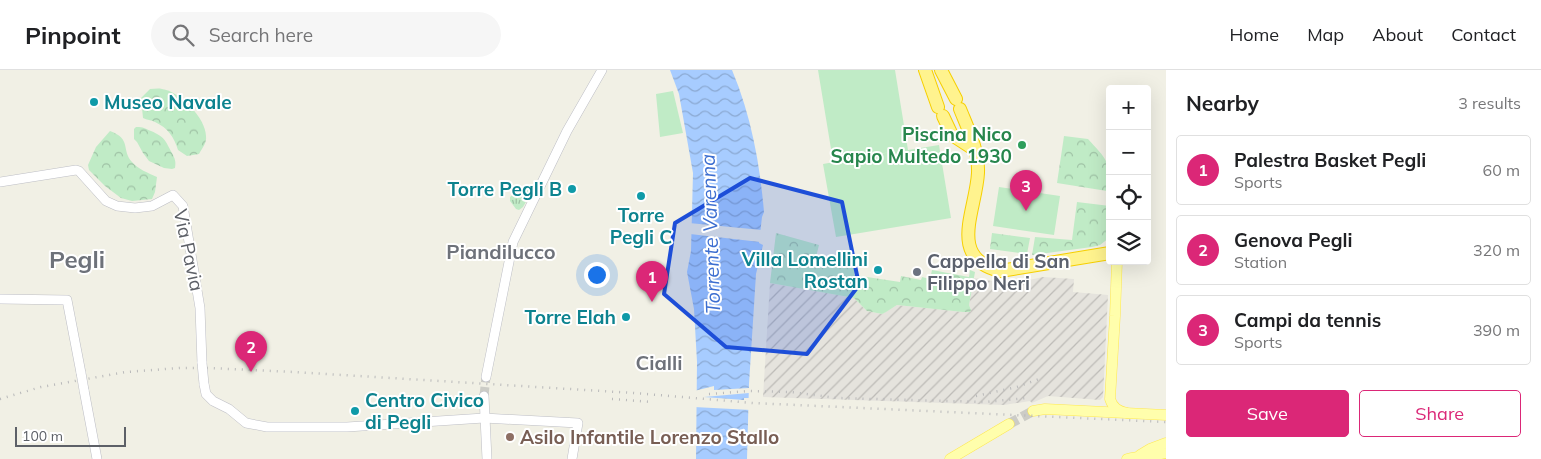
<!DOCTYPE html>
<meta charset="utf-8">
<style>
body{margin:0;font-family:Mulish,sans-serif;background:#f6f6f6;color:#202124}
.controls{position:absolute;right:15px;top:15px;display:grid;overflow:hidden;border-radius:5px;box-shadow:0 5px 20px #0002}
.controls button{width:45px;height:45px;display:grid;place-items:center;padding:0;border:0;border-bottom:1px solid #e0e0e0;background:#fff;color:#202124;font:25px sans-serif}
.scale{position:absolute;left:15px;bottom:12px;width:111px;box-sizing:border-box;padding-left:5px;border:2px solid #5d6067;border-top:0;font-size:14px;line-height:18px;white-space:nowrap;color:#5d6067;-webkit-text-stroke:4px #fff;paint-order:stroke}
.you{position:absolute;left:596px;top:204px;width:18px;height:18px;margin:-12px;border:4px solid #fff;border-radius:50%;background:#1a73e8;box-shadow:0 0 0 8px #1a73e833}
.badge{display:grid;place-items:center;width:32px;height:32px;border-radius:50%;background:#db2777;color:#fff;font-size:16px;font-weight:700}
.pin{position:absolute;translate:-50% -41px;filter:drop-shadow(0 1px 2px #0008)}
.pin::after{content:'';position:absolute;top:26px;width:18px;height:15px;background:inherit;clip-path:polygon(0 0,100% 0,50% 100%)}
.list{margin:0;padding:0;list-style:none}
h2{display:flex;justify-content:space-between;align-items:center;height:65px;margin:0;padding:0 20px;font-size:21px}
h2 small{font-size:16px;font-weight:400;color:#757577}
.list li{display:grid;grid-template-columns:32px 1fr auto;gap:15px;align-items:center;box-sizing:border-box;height:70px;margin:0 10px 10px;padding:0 10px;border:1px solid #e0e0e0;border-radius:5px}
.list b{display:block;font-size:19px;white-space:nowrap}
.list p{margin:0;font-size:16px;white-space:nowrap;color:#757577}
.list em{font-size:16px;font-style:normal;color:#757577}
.actions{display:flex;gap:10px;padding:15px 20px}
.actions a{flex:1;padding:11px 0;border:1px solid #db2777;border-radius:5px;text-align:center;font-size:18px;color:#db2777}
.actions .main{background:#db2777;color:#fff}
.icon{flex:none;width:28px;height:28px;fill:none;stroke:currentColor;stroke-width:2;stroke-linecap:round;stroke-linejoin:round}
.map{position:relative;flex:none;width:1166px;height:389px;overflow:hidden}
header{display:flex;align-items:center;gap:30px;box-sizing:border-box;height:70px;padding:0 25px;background:#fff;border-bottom:1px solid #e0e0e0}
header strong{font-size:24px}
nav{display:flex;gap:28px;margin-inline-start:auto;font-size:18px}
.search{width:350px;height:45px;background:#f6f6f6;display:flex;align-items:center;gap:12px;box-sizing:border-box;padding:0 18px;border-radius:28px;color:#757577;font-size:19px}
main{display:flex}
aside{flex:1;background:#fff}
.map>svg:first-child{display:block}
</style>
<header>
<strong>Pinpoint</strong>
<div class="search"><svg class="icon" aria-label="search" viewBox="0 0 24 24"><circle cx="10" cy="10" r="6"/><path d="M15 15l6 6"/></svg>Search here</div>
<nav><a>Home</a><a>Map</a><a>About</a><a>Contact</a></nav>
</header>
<main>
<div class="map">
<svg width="1166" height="389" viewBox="0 0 1166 389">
<defs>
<pattern id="industrial-furrows" width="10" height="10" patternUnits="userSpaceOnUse" patternTransform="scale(1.25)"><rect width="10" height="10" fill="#e5e3dd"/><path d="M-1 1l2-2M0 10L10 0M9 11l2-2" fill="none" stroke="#bdbbb7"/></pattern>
<pattern id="grass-tufts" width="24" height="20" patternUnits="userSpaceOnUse" patternTransform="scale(1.25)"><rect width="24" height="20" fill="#c0ebc6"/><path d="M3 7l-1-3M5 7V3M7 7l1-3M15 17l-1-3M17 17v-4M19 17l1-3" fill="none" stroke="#9fc2a5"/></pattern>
<pattern id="park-crowns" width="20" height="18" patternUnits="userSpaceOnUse" patternTransform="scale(1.25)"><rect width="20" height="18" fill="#c0ebc6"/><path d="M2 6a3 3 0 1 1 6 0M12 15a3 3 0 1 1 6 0" fill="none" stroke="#9fc2a5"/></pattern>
<pattern id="water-waves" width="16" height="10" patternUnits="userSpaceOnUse" patternTransform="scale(1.25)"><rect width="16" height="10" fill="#a7ccff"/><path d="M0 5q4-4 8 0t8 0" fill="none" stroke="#8ba9d2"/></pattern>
</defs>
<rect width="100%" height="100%" fill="#f1f0e5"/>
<!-- industrial -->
<path fill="url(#industrial-furrows)" d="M1043,207L1074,209L1073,222L1108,225L1103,327L1100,330L1048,326L1032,333L1030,331L1004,335L763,327L770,213L854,228L867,241L882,244L897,235L963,242H970L971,240L969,235L974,208L1010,214Z"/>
<!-- grass -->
<path fill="url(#grass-tufts)" d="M529,115L533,120L523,137L519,140L516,139L510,131V127L523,116Z"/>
<!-- park -->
<g fill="url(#park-crowns)">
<path d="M150,19C154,19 158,18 162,19C179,21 206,48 206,66C207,73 202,78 199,84L187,86L178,80C174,67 168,58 155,52C151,50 147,50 143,48L141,28Z"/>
<path d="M136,57C145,57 143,58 151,61C165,67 165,70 172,83C175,89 176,91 175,98L172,99L164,98L149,91L143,83L137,72L134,69V59Z"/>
<path d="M110,61C132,69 121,80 132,92C138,99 148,103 157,107L155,122L152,129L132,131L121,128L105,116L89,100L88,95L96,77Z"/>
<path d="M1064,66L1088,69C1106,89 1110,90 1110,118L1107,121L1057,113Z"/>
<path d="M1077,132L1110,136L1109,168L1100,175L1092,177L1032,185L1035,167L1072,170Z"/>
<path d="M776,163L819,175L816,187L855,195L854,205L900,212L901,206L921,210L922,207L930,209L932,200L969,207L970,200L975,202L969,235L971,240L970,242H963L897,235L886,242L882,244L867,241L854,228L770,213Z"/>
<path d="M992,163L1030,168L1027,184L990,179Z"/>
</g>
<!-- pitch -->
<g fill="#c0ebc6">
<path d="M818,0H895L908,80L939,75L951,148L836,167L823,94L891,82L833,91Z"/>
<path d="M673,21L683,63L660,67L656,24Z"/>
<path d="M999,117L1060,126L1054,165L993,156Z"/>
</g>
<!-- water -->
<path fill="url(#water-waves)" d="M670,0H732C751,45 760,94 764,142L762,147L759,173L763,175L756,204L749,314L747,389H696L697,292L694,239L687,202L691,181L693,103L679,24Z"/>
<!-- pier -->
<g fill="#f1f0e5">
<path d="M689,153L762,160L760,172L690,164Z"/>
<path d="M714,316V320L749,318V323L704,327L744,330V328H751V340L694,337V321Z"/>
</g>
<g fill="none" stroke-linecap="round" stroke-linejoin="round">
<!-- tertiary-tunnel -->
<path stroke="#ccccc6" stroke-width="9" stroke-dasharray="9 4.5" stroke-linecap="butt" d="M484,326L486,307"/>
<!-- primary-tunnel -->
<path stroke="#ccccc6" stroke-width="10" stroke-dasharray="10 5" stroke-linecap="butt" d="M1009,354L1033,341"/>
<defs>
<g id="tertiary">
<path d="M0,112L76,100L79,101L106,131L117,136L135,138L152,136L173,125L183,136L200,238L202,293"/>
<path d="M0,229L67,230L81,303"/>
<path d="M486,307L513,172L567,61L602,0"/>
<path d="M204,314L206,324L213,331L229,339L246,353L267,357H347L484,348L578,353L572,389"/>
<path d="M84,320L97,389"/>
<path d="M484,326L487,389"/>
</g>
<g id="primary">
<path d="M1117,191L1115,246L1110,329C1113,338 1118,341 1127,343"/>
<path d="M1033,341L1045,339L1166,345"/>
<path d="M1140,385L1150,379L1166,373"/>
<path d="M950,389L1009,354"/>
<path d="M1127,389C1140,386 1153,386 1166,383"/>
</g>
<g id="motorway">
<path d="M925,0L938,37"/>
<path d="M941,0L956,29"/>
<path d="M960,39C968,59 979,81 978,103C976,141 947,188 1000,201L1110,183"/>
<path d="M943,46L952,65L975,80"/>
</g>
</defs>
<!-- tertiary casing -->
<use href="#tertiary" stroke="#bdbec5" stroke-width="10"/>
<!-- primary casing -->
<use href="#primary" stroke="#ffe850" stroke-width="11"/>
<!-- motorway casing -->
<use href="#motorway" stroke="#f6cf00" stroke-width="14"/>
<!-- tertiary -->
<use href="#tertiary" stroke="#fff" stroke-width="9"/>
<!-- primary -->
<use href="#primary" stroke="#fffeac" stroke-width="10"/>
<!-- motorway -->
<use href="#motorway" stroke="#fff38e" stroke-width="12"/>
<!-- rail -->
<g stroke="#b9b9ba" stroke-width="2.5" stroke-dasharray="1 6" stroke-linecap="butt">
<path d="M709,324L749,321L791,322L837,328L985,332L1027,328"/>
<path d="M976,326L1017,317L1039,309"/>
<path d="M0,329L41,317L126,302L180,298H209L294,302L634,323L753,333L1166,352"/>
<path d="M612,329L652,332"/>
</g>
<defs>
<g id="tertiary-bridge">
<path d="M202,293L204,314"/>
<path d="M81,303L84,320"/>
</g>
</defs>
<!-- tertiary-bridge casing -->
<use href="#tertiary-bridge" stroke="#bdbec5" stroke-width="10" stroke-linecap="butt"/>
<!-- tertiary-bridge -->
<use href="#tertiary-bridge" stroke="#fff" stroke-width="9"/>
</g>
<!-- marked area -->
<path fill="#1d4ed8" fill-opacity="0.2" stroke="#1d4ed8" stroke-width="4" stroke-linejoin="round" d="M750,108L842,132L859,215L807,284L726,277L664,224L675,153Z"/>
<!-- markers -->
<g fill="#0f9aa8" stroke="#fff" stroke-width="2">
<circle cx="94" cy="32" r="5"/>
<circle cx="572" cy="119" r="5"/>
<circle cx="641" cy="126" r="5"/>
<circle cx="878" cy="200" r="5"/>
<circle cx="626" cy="247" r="5"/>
<circle cx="355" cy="341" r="5"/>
</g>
<circle fill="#2e9e5b" stroke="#fff" stroke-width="2" cx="1022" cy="75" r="5"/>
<circle fill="#6b7280" stroke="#fff" stroke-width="2" cx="917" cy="202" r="5"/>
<circle fill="#8d6e63" stroke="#fff" stroke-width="2" cx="510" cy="367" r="5"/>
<g text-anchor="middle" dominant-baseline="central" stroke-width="4" stroke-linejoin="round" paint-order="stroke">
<!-- culture labels -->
<g font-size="19" font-weight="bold" fill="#0d838f" stroke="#fff" text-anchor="end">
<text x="104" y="32" text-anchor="start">Museo Navale</text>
<text x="562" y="119">Torre Pegli B</text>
<text x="641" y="145" text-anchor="middle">Torre<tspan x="641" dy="22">Pegli C</tspan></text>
<text x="868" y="189">Villa Lomellini<tspan x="868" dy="22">Rostan</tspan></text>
<text x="616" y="247">Torre Elah</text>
<text x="365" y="330" text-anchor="start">Centro Civico<tspan x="365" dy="22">di Pegli</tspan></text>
</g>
<!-- leisure labels -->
<g font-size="19" font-weight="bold" fill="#27864d" stroke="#fff" text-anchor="end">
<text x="1012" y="64">Piscina Nico<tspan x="1012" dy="22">Sapio Multedo 1930</tspan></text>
</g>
<!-- street labels -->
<g font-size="19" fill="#5d6067" stroke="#fff">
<text transform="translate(189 180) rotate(78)">Via Pavia</text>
</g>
<!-- worship labels -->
<g font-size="19" font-weight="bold" fill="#5b616d" stroke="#fff" text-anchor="start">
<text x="927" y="191">Cappella di San<tspan x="927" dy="22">Filippo Neri</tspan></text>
</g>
<!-- education labels -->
<g font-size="19" font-weight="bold" fill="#785e54" stroke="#fff" text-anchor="start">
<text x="520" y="367">Asilo Infantile Lorenzo Stallo</text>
</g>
<!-- water labels -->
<g font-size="20" font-style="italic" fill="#3c6ed0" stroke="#fff">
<text transform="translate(710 164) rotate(-92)">Torrente Varenna</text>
</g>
<!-- neighbourhood labels -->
<g font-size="20" font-weight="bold" fill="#6e727a" stroke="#fff">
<text x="501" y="181">Piandilucco</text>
<text x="659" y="292">Cialli</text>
</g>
<!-- district labels -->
<g font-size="24" font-weight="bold" fill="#6e727a" stroke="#fff">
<text x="77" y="189">Pegli</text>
</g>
</g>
</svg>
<div class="controls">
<button>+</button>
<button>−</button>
<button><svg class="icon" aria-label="locate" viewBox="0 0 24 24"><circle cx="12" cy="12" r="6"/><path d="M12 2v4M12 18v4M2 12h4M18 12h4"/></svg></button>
<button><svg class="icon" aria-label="layers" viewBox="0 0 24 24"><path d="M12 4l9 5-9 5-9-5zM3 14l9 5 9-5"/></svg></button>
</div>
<div class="scale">100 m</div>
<div class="you"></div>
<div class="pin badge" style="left:652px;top:232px">1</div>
<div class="pin badge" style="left:251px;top:302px">2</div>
<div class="pin badge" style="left:1026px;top:141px">3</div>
</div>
<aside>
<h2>Nearby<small>3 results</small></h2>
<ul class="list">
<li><span class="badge">1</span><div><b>Palestra Basket Pegli</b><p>Sports</p></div><em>60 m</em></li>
<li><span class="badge">2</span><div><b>Genova Pegli</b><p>Station</p></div><em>320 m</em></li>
<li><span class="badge">3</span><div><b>Campi da tennis</b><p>Sports</p></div><em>390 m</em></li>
</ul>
<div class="actions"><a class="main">Save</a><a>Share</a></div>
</aside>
</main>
